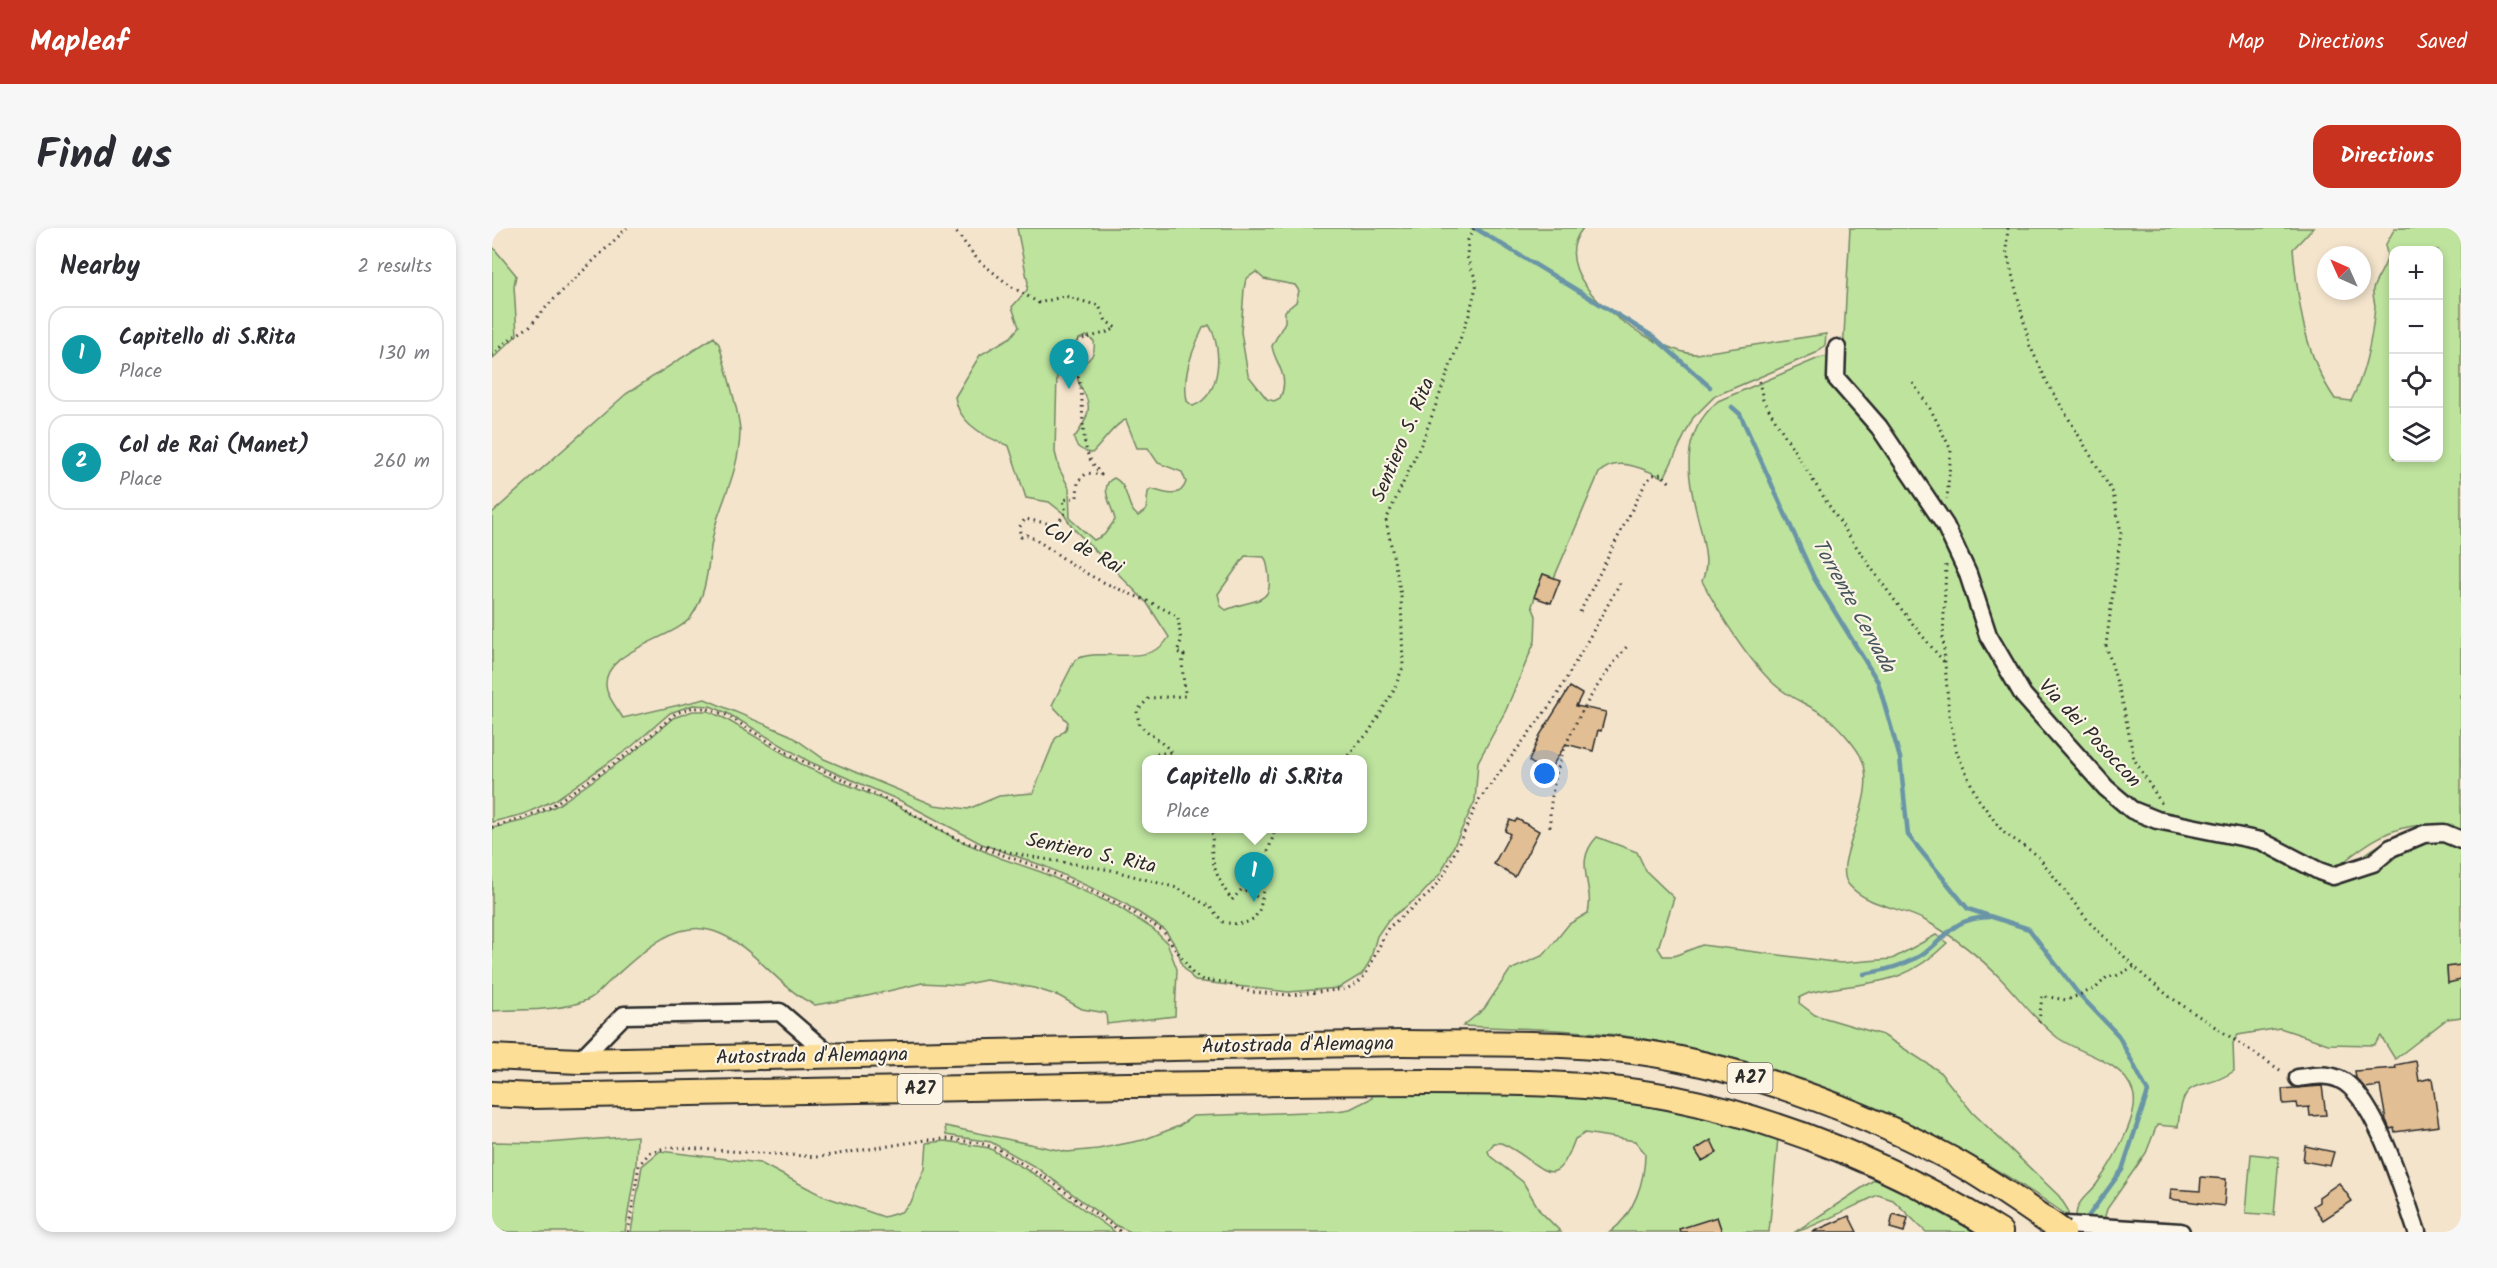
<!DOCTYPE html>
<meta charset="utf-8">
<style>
body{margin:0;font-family:Kalam,sans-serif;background:#f7f7f7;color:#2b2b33}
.controls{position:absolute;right:18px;top:18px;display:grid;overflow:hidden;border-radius:12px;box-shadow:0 3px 9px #0003}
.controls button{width:54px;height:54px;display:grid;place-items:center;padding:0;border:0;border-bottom:2px solid #e1e1e2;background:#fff;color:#2b2b33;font:30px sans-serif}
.compass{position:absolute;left:1825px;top:18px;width:54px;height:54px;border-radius:50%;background:#fff;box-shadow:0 3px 9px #0003;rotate:315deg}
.you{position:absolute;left:1053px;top:546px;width:21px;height:21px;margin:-15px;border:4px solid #fff;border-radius:50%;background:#1a73e8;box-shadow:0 0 0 9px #1a73e833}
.badge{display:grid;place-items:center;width:39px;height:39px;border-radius:50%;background:#c8321e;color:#fff;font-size:20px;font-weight:700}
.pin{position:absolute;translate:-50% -50px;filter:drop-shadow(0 2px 3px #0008)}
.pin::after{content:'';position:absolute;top:32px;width:21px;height:18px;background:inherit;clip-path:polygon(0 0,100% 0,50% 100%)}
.popup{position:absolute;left:650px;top:527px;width:225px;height:78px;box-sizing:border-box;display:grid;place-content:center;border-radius:12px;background:#fff;filter:drop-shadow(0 2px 4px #0005);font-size:20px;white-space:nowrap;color:#7c7c81}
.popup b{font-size:22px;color:#2b2b33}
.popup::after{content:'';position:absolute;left:50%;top:100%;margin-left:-12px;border:12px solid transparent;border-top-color:#fff}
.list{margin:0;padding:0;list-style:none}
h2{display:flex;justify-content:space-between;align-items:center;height:78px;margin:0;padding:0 24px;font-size:26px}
h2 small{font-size:20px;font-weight:400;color:#7c7c81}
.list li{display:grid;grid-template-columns:39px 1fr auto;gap:18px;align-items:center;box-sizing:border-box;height:96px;margin:0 12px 12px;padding:0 12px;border:2px solid #e1e1e2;border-radius:18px}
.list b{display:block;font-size:22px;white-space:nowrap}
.list p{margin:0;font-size:20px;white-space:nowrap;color:#7c7c81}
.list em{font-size:20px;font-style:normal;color:#7c7c81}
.icon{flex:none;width:33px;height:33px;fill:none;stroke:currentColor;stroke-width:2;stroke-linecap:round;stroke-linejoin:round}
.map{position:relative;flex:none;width:1969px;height:1004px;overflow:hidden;border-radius:18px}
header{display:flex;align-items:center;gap:36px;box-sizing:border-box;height:84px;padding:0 30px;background:#c8321e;color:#fff}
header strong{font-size:28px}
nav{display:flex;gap:33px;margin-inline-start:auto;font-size:21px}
.intro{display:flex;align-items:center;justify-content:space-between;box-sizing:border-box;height:144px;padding:0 36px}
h1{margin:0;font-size:42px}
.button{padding:15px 27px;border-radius:18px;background:#c8321e;color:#fff;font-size:21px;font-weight:700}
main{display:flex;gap:36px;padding:0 36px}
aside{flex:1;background:#fff;border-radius:18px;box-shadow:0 3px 9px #0003}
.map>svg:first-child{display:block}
</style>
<header>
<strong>Mapleaf</strong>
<nav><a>Map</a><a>Directions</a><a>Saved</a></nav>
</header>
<div class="intro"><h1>Find us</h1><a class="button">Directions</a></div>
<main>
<aside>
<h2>Nearby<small>2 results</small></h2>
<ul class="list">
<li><span class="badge" style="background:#0f9aa8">1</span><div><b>Capitello di S.Rita</b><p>Place</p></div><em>130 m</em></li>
<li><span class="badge" style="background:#0f9aa8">2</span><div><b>Col de Rai (Manet)</b><p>Place</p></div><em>260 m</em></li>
</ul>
</aside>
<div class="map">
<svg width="1969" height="1004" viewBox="0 0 1969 1004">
<rect width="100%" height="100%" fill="#f4e4cc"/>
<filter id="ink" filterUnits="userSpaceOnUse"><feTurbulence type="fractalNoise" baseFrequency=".0167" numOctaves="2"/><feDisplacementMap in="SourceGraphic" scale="12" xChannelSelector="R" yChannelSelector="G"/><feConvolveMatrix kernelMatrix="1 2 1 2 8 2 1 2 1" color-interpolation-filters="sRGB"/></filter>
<g filter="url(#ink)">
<!-- green -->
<g fill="#bde39d" stroke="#748764" stroke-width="1.5" fill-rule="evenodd">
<path d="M525,0H1091C1048,52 1162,124 1204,126L1334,106L1333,117L1324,125L1223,168L1201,190L1172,250C1152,241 1125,227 1107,245L1062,350L1051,346L1040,378L1044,388L1043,413L1014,482L986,534L983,573L949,645L928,668L896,692L885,708L878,733L870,746L847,760L796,764L703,753L690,737L685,720L673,702L632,675L552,638L490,616L409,573L318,534L235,485L218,478L201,477L178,485L139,519L63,572L32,586L0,594V285L134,166L222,109L227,116C232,136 249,188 248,205C247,238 235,262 225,292C214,325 220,359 199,389C182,412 104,423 115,463C118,472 126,482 131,490L213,471L298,507L332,531L442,577L476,581L507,568L541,565L563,511L574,501L576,494L560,477L583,432C607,417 658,442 677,409L655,375L581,300L571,285L557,274L534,270L517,218C495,210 466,196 463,169L488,127L519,109L527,99L520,79L535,62L536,55ZM764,44L772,51L803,57L807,63L804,74L793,83V94L780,118C782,135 799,147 788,170L782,173L775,171L756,147L749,104L752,61L754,51ZM717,97C731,119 730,168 701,178L695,173C690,148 700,123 711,100ZM594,108L602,113C604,129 597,131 586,140C580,168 615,166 582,210C583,220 591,223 600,225C609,217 624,194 634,192L645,220H656L666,235L690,244L694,254C688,272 672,265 659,261L656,264L654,282L646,288C633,279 638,258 622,250C605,257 621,279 623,292L612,307L602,312L578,291L577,260L567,240L563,224L565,146L572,127L587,111ZM753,328L772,329L774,332C786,381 765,368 734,382L729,378L726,366ZM654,532H870V600H654Z"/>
<path d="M1358,0H1821L1801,21C1806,74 1812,126 1843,171L1859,173C1874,144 1880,111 1883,79C1883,73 1880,68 1881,61C1885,46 1900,35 1893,18L1903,0H1969V611C1960,607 1948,599 1939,598C1900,594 1869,619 1842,642L1846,648C1871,627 1903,599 1939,605C1949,607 1960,616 1969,620V737L1955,739L1956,754L1969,752V789L1955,791L1903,831L1889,808L1882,817L1836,816L1788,800L1746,807L1741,815L1742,843C1708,867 1691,842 1686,899L1665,897L1654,925L1615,981L1611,995L1584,991C1583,972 1597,968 1606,954C1619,936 1649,886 1641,864C1631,832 1590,827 1566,810C1545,794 1527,770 1509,751C1488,729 1461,708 1434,693C1410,679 1376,679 1357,657C1337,635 1391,568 1368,527C1361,515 1344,495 1332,487C1316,476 1297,470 1282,456C1255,431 1227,385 1210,353C1217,337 1213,324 1210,307C1198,257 1182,211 1226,173L1327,130L1351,125ZM1902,22H1946V230H1902Z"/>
<path d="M0,18L24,47L22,58L25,107L0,131Z"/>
<path d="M201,483H216L232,490L316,540L406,578L462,610L508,630L549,644L625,678L661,701L675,715L685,741L683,788L615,796L614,785L590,781L567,768L542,760L494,752L469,757L430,755L371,769L323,777C285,760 262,716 221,703C182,690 146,728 119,752C111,759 105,768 95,772C66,784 31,781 0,783V600L34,592L66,577L142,524L181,490Z"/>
<path d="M1105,609L1145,624L1154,643L1182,670L1166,720L1171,728H1182L1210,717L1349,735L1400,731L1444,707L1455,715C1408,762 1375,752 1317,765L1308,769L1307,775L1323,787L1391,807L1447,843L1481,885L1567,968L1576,982V988C1441,894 1289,829 1125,807C1074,801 1022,800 971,798L992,781L1018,742L1052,727L1077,696L1096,685C1103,657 1080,635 1105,609Z"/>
<path d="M936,861L1108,870L1224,891L1286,910L1277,1004H1230L1225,989L1198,1004H1118C1142,987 1153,953 1153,925L1143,913L1093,905L1083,911C1061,973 1048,931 1009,915H1002L996,923L998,928L1031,954L1048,983L1069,1004H639L623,997L545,940L499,914L454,907L453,898L575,924L606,921L651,912L687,898L701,888L845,883L858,881L880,870V862Z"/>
<path d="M145,908L144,936L133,1004H0V914L55,915Z"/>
<path d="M454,913L497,920L542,946L623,1004H139L150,938L168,923L268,935L331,968L392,989L409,984L419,974L433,941L435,915Z"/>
<path d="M1759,926L1787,929L1782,987L1754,985Z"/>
<path d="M1385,950L1483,1004H1434L1401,972L1386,967C1372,973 1312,1004 1303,1004Z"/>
</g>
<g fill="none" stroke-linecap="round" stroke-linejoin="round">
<!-- stream -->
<g stroke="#6b95a6" stroke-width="4.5">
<path d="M983,0L1162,109L1218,159"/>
<path d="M1240,179L1248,186L1322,350L1386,454L1408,530L1416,607L1476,681L1537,701L1585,764L1626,807L1656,864L1630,942L1595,990"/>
<path d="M1372,746C1394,742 1415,737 1434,724C1459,705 1460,691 1497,689"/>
</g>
</g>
<!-- building -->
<g fill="#e1be93" stroke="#2b2b2b" stroke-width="1.5">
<path d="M1051,346L1068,352L1059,375L1042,369Z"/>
<path d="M1078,459L1090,466L1084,478L1114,484L1109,503L1106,502L1101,523L1074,516L1055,546L1037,533L1048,507Z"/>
<path d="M1025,591L1047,603L1023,649L1002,636L1018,606L1013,603L1018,592L1023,594Z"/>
<path d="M1969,737V752L1956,755L1955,739Z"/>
<path d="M1924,833L1927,853L1940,850L1947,898L1903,904L1902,900L1898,901L1894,892L1888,858L1873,860L1864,850L1863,843L1904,840L1903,837Z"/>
<path d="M1830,858L1834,887L1818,888L1817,879L1806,880L1805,875L1791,876L1790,861Z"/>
<path d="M1219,912L1225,925L1210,933L1203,922Z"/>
<path d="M1813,918L1842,924L1838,938L1811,933Z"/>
<path d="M1709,949L1734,951L1732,978L1678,971L1679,961L1708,963Z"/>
<path d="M1847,955L1860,973L1831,992L1821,978L1827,974V969Z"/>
<path d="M1401,986L1416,990L1412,1004L1398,1000Z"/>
<path d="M1357,988L1365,1004H1320Z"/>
<path d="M1225,989L1230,1004H1188L1187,1001Z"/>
</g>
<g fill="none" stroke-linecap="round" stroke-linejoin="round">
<defs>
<g id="minor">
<path d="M1345,120L1344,150L1387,199L1453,297L1476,346L1496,407L1531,467L1614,560L1640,582L1665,592L1769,613L1827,643L1841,648L1881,635L1899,620L1932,606L1952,605L1969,612"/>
<path d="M87,833L132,787L288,784L340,829"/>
<path d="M1806,850C1820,848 1834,845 1847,851C1883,866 1912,967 1925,1004"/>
<path d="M1560,1003L1574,997L1689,1004"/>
</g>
<g id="highway">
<path d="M0,829L87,833L911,815"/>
<path d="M0,866L42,868C240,864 438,861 636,857C736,856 836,854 936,854C1016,854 1097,854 1176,869C1292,892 1408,941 1508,1004"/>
</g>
</defs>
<!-- minor casing -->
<use href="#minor" stroke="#2b2b2b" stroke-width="21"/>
<!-- highway casing -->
<use href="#highway" stroke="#2b2b2b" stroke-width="28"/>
<!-- path -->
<g stroke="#2b2b2b" stroke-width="3" stroke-dasharray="1.5 4.5" stroke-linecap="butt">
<path d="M461,0L486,32L517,57L547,75L573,68L607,78L614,93L624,100C609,109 591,107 578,118C577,130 582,133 585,144C594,171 587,200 596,227C599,234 604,240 609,247L595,245L586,253L585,269L571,272L574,284L564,297L533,291L527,300L529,309L535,307C556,318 573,333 594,345C623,362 655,370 686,389L689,413L685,424L692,427C688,440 693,454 693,468L657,470L645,483L647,497L681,524L664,526L658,532"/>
<path d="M1516,0L1514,22L1538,118L1556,156L1621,265L1629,304L1614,417L1630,472L1642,531L1671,578"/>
<path d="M0,128L15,113L37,99L56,77L135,0"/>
<path d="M1267,153L1271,172C1327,263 1383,354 1453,435"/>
<path d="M1421,155L1439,182L1459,222L1455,271"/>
<path d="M1454,337L1451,409L1457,487L1465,525L1485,569L1511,604L1545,627L1598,695L1652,748L1678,769L1791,844"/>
<path d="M1088,384L1154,254L1161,247L1170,246L1180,257"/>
<path d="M852,532L877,504L901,464L911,439L909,367L894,292L931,212L977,87L985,55L975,29L976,12L982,0"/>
<path d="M654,535V537"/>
<path d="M0,599L28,591L58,579L143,521L184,485L199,480H214L234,487L304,530L396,572L467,612L549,640L627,676L671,703L701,746L711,752L731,754L759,764L799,767L854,761L866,755L874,746L896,700L938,665L953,645L987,572L1064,469L1128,355"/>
<path d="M1058,599C1056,532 1094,468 1136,417"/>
<path d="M717,600L721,607C716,632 726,653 740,672L750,661L769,671"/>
<path d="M483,616L534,628L619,642L685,660L718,679L731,694C773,703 770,674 772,641C773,628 780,613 784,600"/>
<path d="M1547,794L1550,768L1575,772L1604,760L1615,749L1624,748L1643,738"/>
<path d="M136,1004L147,937L158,924L177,919L327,929L434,912L457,911L488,915L506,921L558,953L629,1004"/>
</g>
<!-- minor -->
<use href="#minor" stroke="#fcf5e5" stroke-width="16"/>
<!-- highway -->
<use href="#highway" stroke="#fdde96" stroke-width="24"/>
<defs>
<path id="highway-bridge" d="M911,815C1003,816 1097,812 1188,831C1281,851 1376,887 1461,932C1499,953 1535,979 1571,1004"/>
</defs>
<!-- highway-bridge casing -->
<use href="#highway-bridge" stroke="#2b2b2b" stroke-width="28" stroke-linecap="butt"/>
<!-- highway-bridge -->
<use href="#highway-bridge" stroke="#fdde96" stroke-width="24"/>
</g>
</g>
<g text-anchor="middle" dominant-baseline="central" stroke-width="4.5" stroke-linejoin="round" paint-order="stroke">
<!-- shield labels -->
<g fill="#fcf5e5" stroke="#6a6863" stroke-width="1.5">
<rect x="1235.5" y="835" width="45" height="30" rx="4.5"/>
<rect x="405.5" y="846" width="45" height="30" rx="4.5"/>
</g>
<g font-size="18" font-weight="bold" fill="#2b2b2b">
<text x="1258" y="850">A27</text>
<text x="428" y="861">A27</text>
</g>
<!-- street labels -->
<g font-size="20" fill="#2b2b2b" stroke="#fcf5e5">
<text transform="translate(912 212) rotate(-67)">Sentiero S. Rita</text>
<text transform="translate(591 321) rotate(29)">Col de Rai</text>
<text transform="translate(1597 506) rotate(47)">Via dei Posoccon</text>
<text transform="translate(599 626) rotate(12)">Sentiero S. Rita</text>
<text transform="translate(806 818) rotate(-1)">Autostrada d'Alemagna</text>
<text transform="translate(320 829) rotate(-1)">Autostrada d'Alemagna</text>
</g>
<!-- water labels -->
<g font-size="21" font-style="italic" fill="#46575e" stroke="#fcf5e5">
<text transform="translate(1361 378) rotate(61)">Torrente Cervada</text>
</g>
</g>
</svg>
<div class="controls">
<button>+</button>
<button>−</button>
<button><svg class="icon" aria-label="locate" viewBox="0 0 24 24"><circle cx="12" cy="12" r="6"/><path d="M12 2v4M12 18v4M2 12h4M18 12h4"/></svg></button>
<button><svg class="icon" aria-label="layers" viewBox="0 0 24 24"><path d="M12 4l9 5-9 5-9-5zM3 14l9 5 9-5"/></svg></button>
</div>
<svg class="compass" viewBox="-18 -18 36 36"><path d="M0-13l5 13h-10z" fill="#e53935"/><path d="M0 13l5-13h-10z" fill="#7c7c81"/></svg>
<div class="you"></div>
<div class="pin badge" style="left:762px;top:674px;background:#0f9aa8">1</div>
<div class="popup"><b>Capitello di S.Rita</b>Place</div>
<div class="pin badge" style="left:577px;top:161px;background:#0f9aa8">2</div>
</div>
</main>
